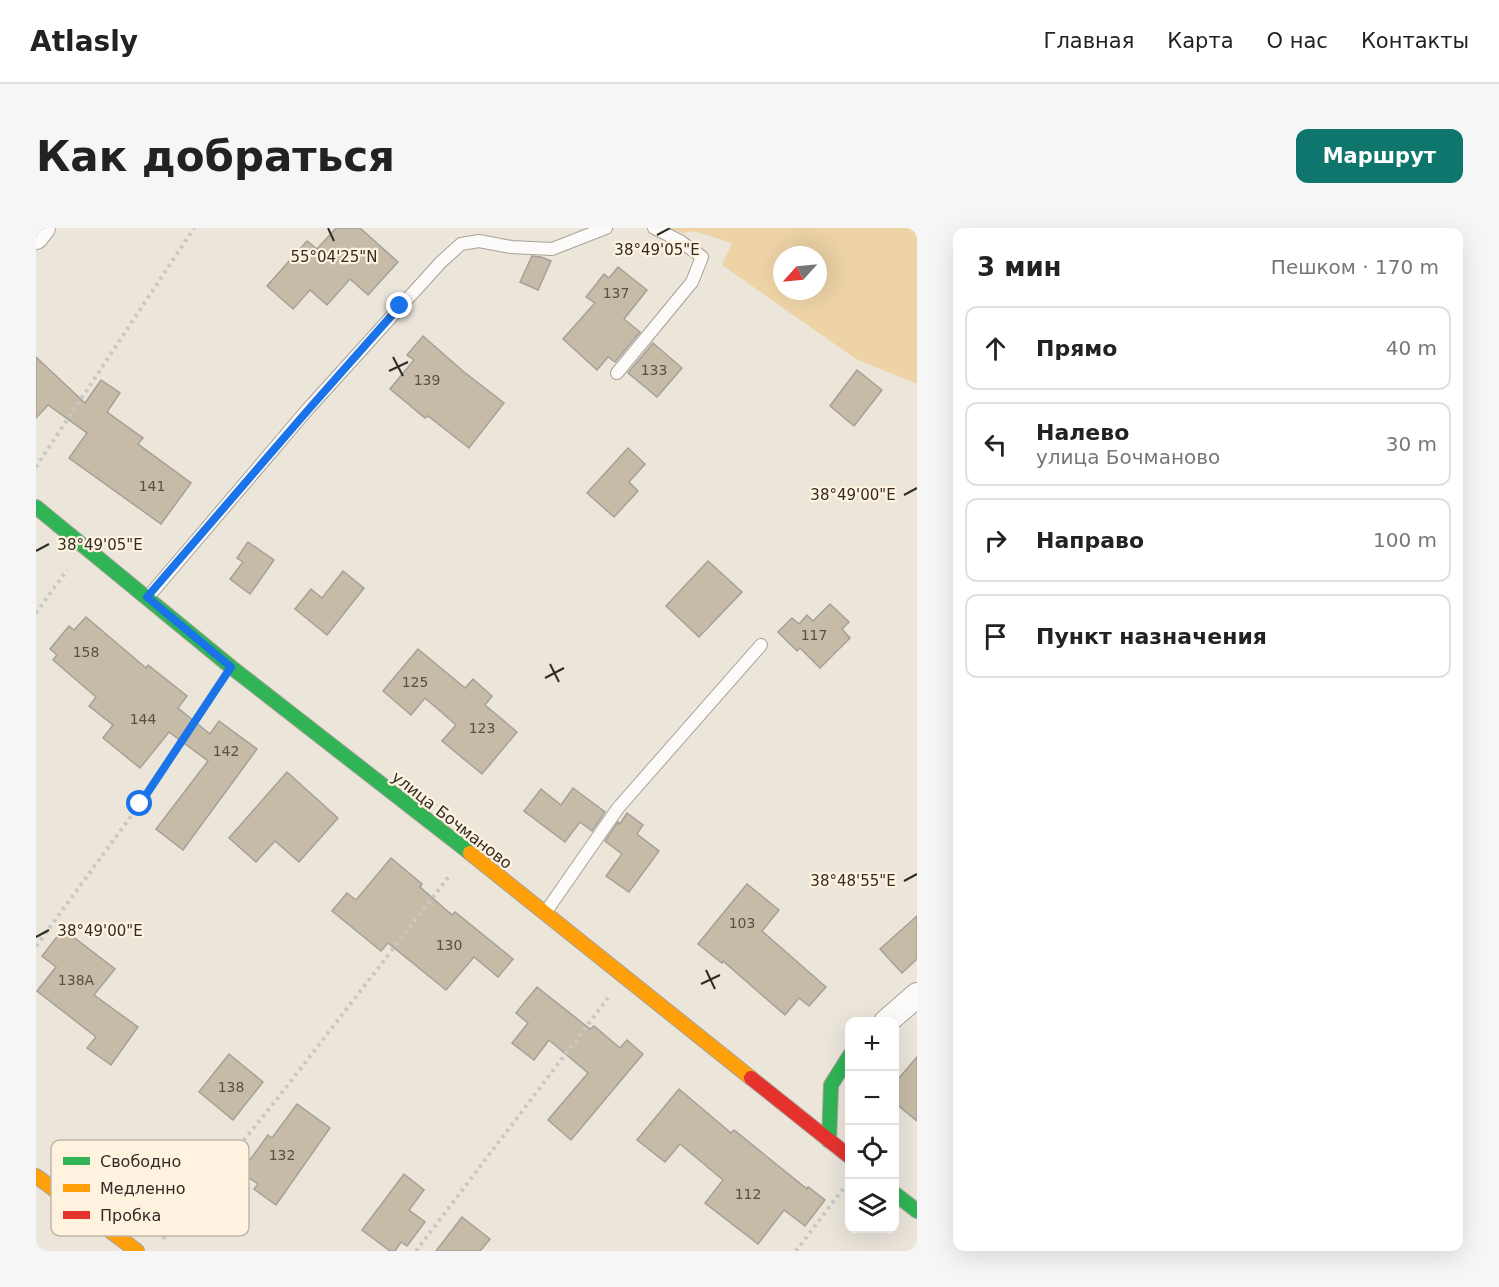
<!DOCTYPE html>
<html lang="ru">
<meta charset="utf-8">
<style>
body{margin:0;font-family:"DejaVu Sans",sans-serif;background:#f6f6f6;color:#222}
.controls{position:absolute;right:18px;bottom:18px;display:grid;overflow:hidden;border-radius:12px;box-shadow:0 6px 24px #0002}
.controls button{width:54px;height:54px;display:grid;place-items:center;padding:0;border:0;border-bottom:2px solid #e0e0e0;background:#fff;color:#222;font:30px sans-serif}
.compass{position:absolute;left:737px;top:18px;width:54px;height:54px;border-radius:50%;background:#fff;box-shadow:0 6px 24px #0002;rotate:243deg}
.stop{position:absolute;width:18px;height:18px;margin:-14px;border:4px solid #1a73e8;border-radius:50%;background:#fff}
.stop.end{background:#1a73e8;border-color:#fff;box-shadow:0 2px 6px #0008}
.list{margin:0;padding:0;list-style:none}
h2{display:flex;justify-content:space-between;align-items:center;height:78px;margin:0;padding:0 24px;font-size:26px}
h2 small{font-size:20px;font-weight:400;color:#767676}
.list li{display:grid;grid-template-columns:39px 1fr auto;gap:18px;align-items:center;box-sizing:border-box;height:84px;margin:0 12px 12px;padding:0 12px;border:2px solid #e0e0e0;border-radius:12px}
.list b{display:block;font-size:22px;white-space:nowrap}
.list p{margin:0;font-size:20px;white-space:nowrap;color:#767676}
.list em{font-size:20px;font-style:normal;color:#767676}
.icon{flex:none;width:33px;height:33px;fill:none;stroke:currentColor;stroke-width:2;stroke-linecap:round;stroke-linejoin:round}
.map{position:relative;flex:none;width:881px;height:1023px;overflow:hidden;border-radius:12px}
header{display:flex;align-items:center;gap:36px;box-sizing:border-box;height:84px;padding:0 30px;background:#fff;border-bottom:2px solid #e0e0e0}
header strong{font-size:28px}
nav{display:flex;gap:33px;margin-inline-start:auto;font-size:21px}
.intro{display:flex;align-items:center;justify-content:space-between;box-sizing:border-box;height:144px;padding:0 36px}
h1{margin:0;font-size:42px}
.button{padding:15px 27px;border-radius:12px;background:#0f766e;color:#fff;font-size:21px;font-weight:700}
main{display:flex;gap:36px;padding:0 36px}
aside{flex:1;background:#fff;border-radius:12px;box-shadow:0 6px 24px #0002}
.map>svg:first-child{display:block}
</style>
<header>
<strong>Atlasly</strong>
<nav><a>Главная</a><a>Карта</a><a>О нас</a><a>Контакты</a></nav>
</header>
<div class="intro"><h1>Как добраться</h1><a class="button">Маршрут</a></div>
<main>
<div class="map">
<svg width="881" height="1023" viewBox="0 0 881 1023">
<rect width="100%" height="100%" fill="#ebe5da"/>
<!-- grass -->
<path fill="#edd3a6" fill-rule="evenodd" d="M630,0H881V156L820,131L686,37L696,15L658,3L647,5ZM746,27H782V63H746Z"/>
<!-- building -->
<g fill="#c6bba7" stroke="#a5a098" stroke-width="1.5">
<path d="M300,0H324L362,34L332,67L314,51L291,77L274,62L257,81L231,58L271,13L281,21Z"/>
<path d="M496,28L505,29L515,33L502,62L484,54Z"/>
<path d="M582,39L611,62L588,91L604,104L579,134L572,129L561,142L527,111L559,75L550,69L568,46L573,50Z"/>
<path d="M387,108L428,144L468,175L433,220L392,188L389,190L354,161L378,132L371,127Z"/>
<path d="M617,115L646,140L621,169L592,145Z"/>
<path d="M0,129L49,175L65,152L84,165L71,184L107,210L102,216L155,255L125,296L33,230L51,205L12,177L0,190Z"/>
<path d="M821,142L846,162L818,198L794,178Z"/>
<path d="M592,220L609,236L593,254L602,263L578,289L551,265Z"/>
<path d="M212,314L238,332L214,366L194,351L207,334L201,330Z"/>
<path d="M672,333L706,364L663,409L630,378Z"/>
<path d="M307,343L328,360L291,407L259,381L275,361L286,370Z"/>
<path d="M794,376L813,394L806,401L814,410L784,440L764,420L761,423L742,404L756,390L763,396L771,387L777,393Z"/>
<path d="M50,389L110,440L112,437L151,468L142,480L174,506L183,493L221,521L147,622L120,601L172,533L133,504L104,540L67,510L77,497L53,478L60,469L17,432L21,427L14,421L33,398L38,402Z"/>
<path d="M382,421L429,460L437,451L456,468L449,477L481,504L446,546L406,513L420,497L389,470L375,487L347,463Z"/>
<path d="M251,544L302,590L263,634L239,613L220,634L193,610Z"/>
<path d="M537,560L569,584L556,603L544,594L529,614L488,583L505,561L525,577Z"/>
<path d="M591,585L607,597L601,606L623,623L593,664L570,648L586,626L569,613L582,594L584,596Z"/>
<path d="M355,630L386,656L384,659L416,687L419,684L477,731L462,749L438,729L410,762L352,715L345,723L296,683L311,665L320,672Z"/>
<path d="M711,656L743,682L726,703L790,759L773,778L763,770L749,787L687,733L686,735L662,716Z"/>
<path d="M881,688V731L866,745L844,721Z"/>
<path d="M27,701L79,741L58,767L102,799L75,837L51,820L60,809L1,763L20,739L6,728Z"/>
<path d="M501,759L554,801L558,798L584,820L591,812L607,826L535,912L512,892L552,845L513,812L498,832L476,815L492,795L480,785Z"/>
<path d="M193,826L227,854L197,892L163,864Z"/>
<path d="M881,829V893L858,874V856Z"/>
<path d="M643,861L695,905L698,902L771,961L772,959L789,972L769,998L748,982L722,1016L669,975L687,952L644,916L629,934L601,912Z"/>
<path d="M261,876L294,900L240,977L218,961L222,956L205,944L232,907L236,910Z"/>
<path d="M368,946L388,962L373,982L389,994L371,1018L365,1014L359,1023H354L326,1002Z"/>
<path d="M426,989L454,1011L444,1023H400Z"/>
</g>
<g fill="none" stroke-linecap="round" stroke-linejoin="round">
<defs>
<g id="lane">
<path d="M581,145L656,54L666,29L644,13L618,0"/>
<path d="M112,369L271,182L405,34L425,16L443,13L475,19L516,21L570,0"/>
<path d="M509,685L582,580L725,417"/>
</g>
<g id="street">
<path d="M0,9L7,0"/>
<path d="M850,794L881,767"/>
</g>
<g id="fast">
<path d="M0,279L195,439L434,625"/>
<path d="M793,913L795,857L814,827"/>
<path d="M858,965L881,983"/>
</g>
<g id="slow">
<path d="M434,625L715,850"/>
<path d="M0,948L101,1023"/>
</g>
<path id="jam" d="M715,850L814,929"/>
</defs>
<!-- lane casing -->
<use href="#lane" stroke="#a7a29a" stroke-width="14"/>
<!-- street casing -->
<use href="#street" stroke="#a7a29a" stroke-width="26"/>
<!-- fast casing -->
<use href="#fast" stroke="#a7a29a" stroke-width="16"/>
<!-- slow casing -->
<use href="#slow" stroke="#a7a29a" stroke-width="16"/>
<!-- jam casing -->
<use href="#jam" stroke="#a7a29a" stroke-width="16"/>
<!-- path -->
<g stroke="#c9c7c4" stroke-width="4" stroke-dasharray="3 4.5" stroke-linecap="butt">
<path d="M0,239L158,0"/>
<path d="M0,385L31,342"/>
<path d="M0,718L104,576L179,464"/>
<path d="M127,1011L238,875L414,647"/>
<path d="M380,1023L572,770"/>
<path d="M760,1023L810,957"/>
</g>
<!-- lane -->
<use href="#lane" stroke="#fcfbf9" stroke-width="12"/>
<!-- street -->
<use href="#street" stroke="#fcfbf9" stroke-width="24"/>
<!-- fast -->
<use href="#fast" stroke="#30b455" stroke-width="14"/>
<!-- slow -->
<use href="#slow" stroke="#ff9f0a" stroke-width="14"/>
<!-- jam -->
<use href="#jam" stroke="#e5322d" stroke-width="14"/>
</g>
<g fill="none" stroke-linecap="round" stroke-linejoin="round">
<!-- route -->
<path stroke="#1a73e8" stroke-width="8" d="M104,576L195,439L111,369L272,182L364,78"/>
</g>
<!-- ticks -->
<path fill="none" stroke="#302c25" stroke-width="2" d="M292,0L298,13M621,7L634,0M357,129L367,148M353,143L372,134M868,267L881,260M0,323L13,316M514,436L523,454M509,450L528,440M868,653L881,646M0,709L13,702M670,742L679,761M665,756L684,747"/>
<g text-anchor="middle" dominant-baseline="central" stroke-width="4.5" stroke-linejoin="round" paint-order="stroke">
<!-- number labels -->
<g font-size="14" fill="#565046">
<text x="580" y="65">137</text>
<text x="618" y="142">133</text>
<text x="391" y="152">139</text>
<text x="116" y="258">141</text>
<text x="778" y="407">117</text>
<text x="50" y="424">158</text>
<text x="379" y="454">125</text>
<text x="107" y="491">144</text>
<text x="446" y="500">123</text>
<text x="190" y="523">142</text>
<text x="706" y="695">103</text>
<text x="413" y="717">130</text>
<text x="40" y="752">138А</text>
<text x="195" y="859">138</text>
<text x="246" y="927">132</text>
<text x="712" y="966">112</text>
</g>
<!-- street labels -->
<g font-size="16" fill="#302c25" stroke="#fff3e0">
<text transform="translate(416 592) rotate(38)">улица Бочманово</text>
</g>
</g>
<!-- legend -->
<rect x="15" y="912" width="198" height="96" rx="9" fill="#fff3e0" stroke="#c1b7a8" stroke-width="1.5"/>
<rect x="27" y="929" width="27" height="8" fill="#30b455"/>
<rect x="27" y="956" width="27" height="8" fill="#ff9f0a"/>
<rect x="27" y="983" width="27" height="8" fill="#e5322d"/>
<g font-size="16" fill="#302c25">
<text x="64" y="939">Свободно</text>
<text x="64" y="966">Медленно</text>
<text x="64" y="993">Пробка</text>
</g>
<g font-size="15" text-anchor="middle" fill="#302c25" stroke="#fff3e0" stroke-width="4.5" stroke-linejoin="round" paint-order="stroke">
<text x="621" y="27">38°49'05"E</text>
<text x="298" y="34">55°04'25"N</text>
<text x="817" y="272">38°49'00"E</text>
<text x="64" y="322">38°49'05"E</text>
<text x="817" y="658">38°48'55"E</text>
<text x="64" y="708">38°49'00"E</text>
</g>
</svg>
<div class="controls">
<button>+</button>
<button>−</button>
<button><svg class="icon" aria-label="locate" viewBox="0 0 24 24"><circle cx="12" cy="12" r="6"/><path d="M12 2v4M12 18v4M2 12h4M18 12h4"/></svg></button>
<button><svg class="icon" aria-label="layers" viewBox="0 0 24 24"><path d="M12 4l9 5-9 5-9-5zM3 14l9 5 9-5"/></svg></button>
</div>
<svg class="compass" viewBox="-18 -18 36 36"><path d="M0-13l5 13h-10z" fill="#e53935"/><path d="M0 13l5-13h-10z" fill="#767676"/></svg>
<div class="stop" style="left:104px;top:576px"></div>
<div class="stop end" style="left:364px;top:78px"></div>
</div>
<aside>
<h2>3 мин<small>Пешком · 170 m</small></h2>
<ul class="list">
<li><svg class="icon" aria-label="ahead" viewBox="0 0 24 24"><path d="M12 20V5M6 11l6-6 6 6"/></svg><div><b>Прямо</b></div><em>40 m</em></li>
<li><svg class="icon" aria-label="left" viewBox="0 0 24 24"><path d="M17 20v-9H6M10 6l-5 5 5 5"/></svg><div><b>Налево</b><p>улица Бочманово</p></div><em>30 m</em></li>
<li><svg class="icon" aria-label="right" viewBox="0 0 24 24"><path d="M7 20v-9h11M14 6l5 5-5 5"/></svg><div><b>Направо</b></div><em>100 m</em></li>
<li><svg class="icon" aria-label="arrive" viewBox="0 0 24 24"><path d="M6 21V4h12l-3 4 3 4H6"/></svg><div><b>Пункт назначения</b></div></li>
</ul>
</aside>
</main>
